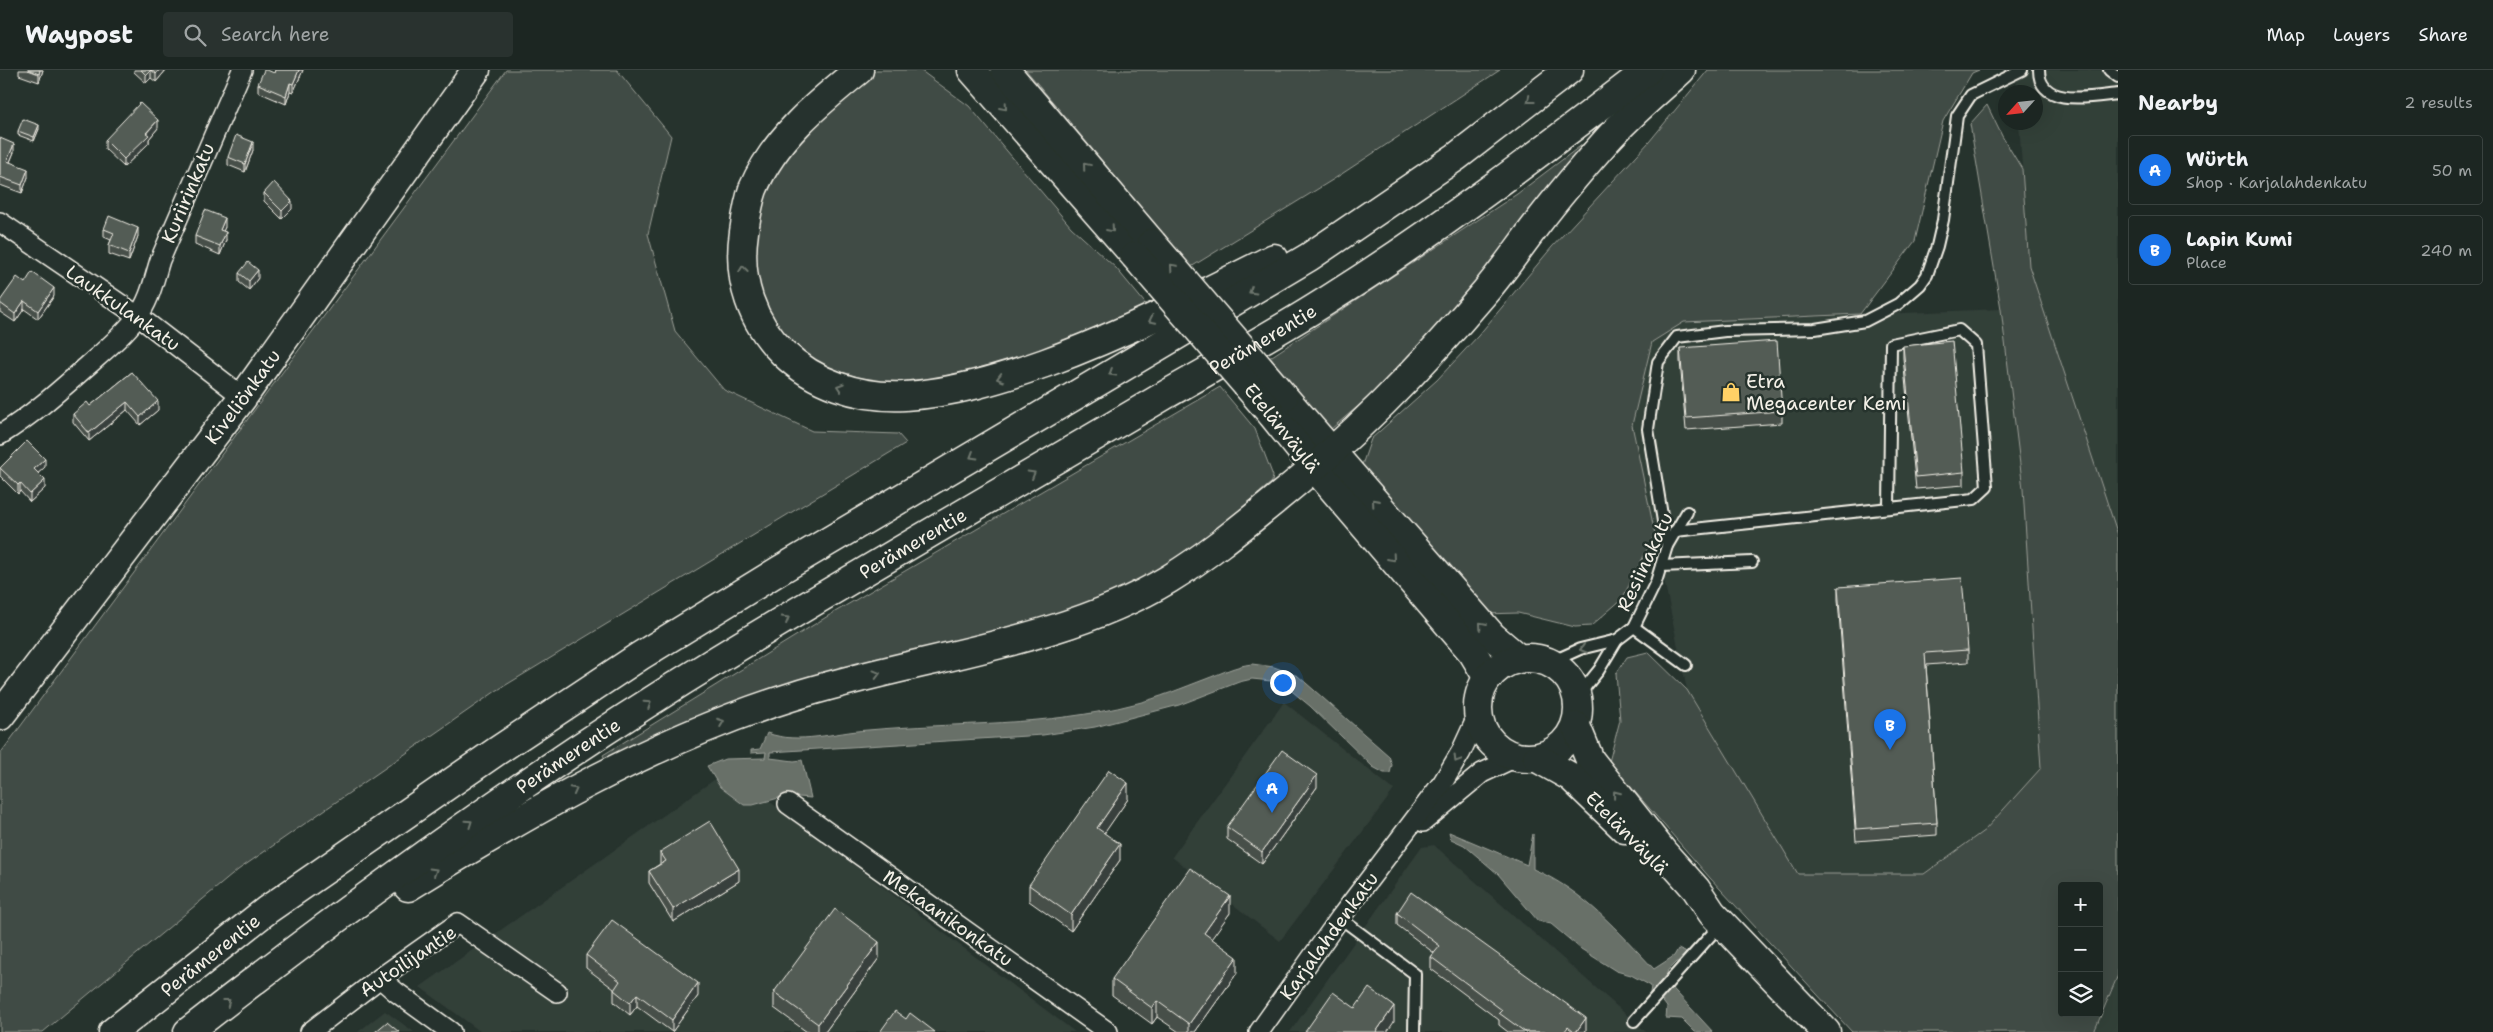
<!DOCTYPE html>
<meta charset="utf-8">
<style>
body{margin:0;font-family:"Shantell Sans",sans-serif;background:#29322f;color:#f1f3f6}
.controls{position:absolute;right:15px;bottom:15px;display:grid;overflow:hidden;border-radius:5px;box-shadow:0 5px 20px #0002}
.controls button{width:45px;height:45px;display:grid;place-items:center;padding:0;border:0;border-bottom:1px solid #3a4340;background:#1c2622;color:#f1f3f6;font:25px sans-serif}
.compass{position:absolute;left:1998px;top:15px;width:45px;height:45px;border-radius:50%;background:#1c2622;box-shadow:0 5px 20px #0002;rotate:243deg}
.you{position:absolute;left:1282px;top:612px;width:18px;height:18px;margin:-12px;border:4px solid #fff;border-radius:50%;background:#1a73e8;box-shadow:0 0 0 8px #1a73e833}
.badge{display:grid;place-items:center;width:32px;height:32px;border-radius:50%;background:#1a73e8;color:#fff;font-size:16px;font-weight:700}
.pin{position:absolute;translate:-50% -41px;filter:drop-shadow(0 1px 2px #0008)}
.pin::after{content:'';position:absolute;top:26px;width:18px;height:15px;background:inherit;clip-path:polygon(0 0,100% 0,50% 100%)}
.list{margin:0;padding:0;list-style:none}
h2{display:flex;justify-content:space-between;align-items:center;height:65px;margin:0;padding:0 20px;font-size:21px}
h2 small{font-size:16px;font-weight:400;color:#a0a5a5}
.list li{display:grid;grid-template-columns:32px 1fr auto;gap:15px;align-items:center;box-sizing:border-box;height:70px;margin:0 10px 10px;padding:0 10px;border:1px solid #3a4340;border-radius:5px}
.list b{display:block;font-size:19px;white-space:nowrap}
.list p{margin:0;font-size:16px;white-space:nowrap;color:#a0a5a5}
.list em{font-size:16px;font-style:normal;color:#a0a5a5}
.icon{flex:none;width:28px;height:28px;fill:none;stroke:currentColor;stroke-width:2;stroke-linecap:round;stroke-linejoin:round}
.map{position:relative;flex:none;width:2118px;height:962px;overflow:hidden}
header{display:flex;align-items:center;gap:30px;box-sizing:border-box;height:70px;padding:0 25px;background:#1c2622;border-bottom:1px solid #3a4340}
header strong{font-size:24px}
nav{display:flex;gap:28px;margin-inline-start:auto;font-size:18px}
.search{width:350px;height:45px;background:#29322f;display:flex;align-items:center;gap:12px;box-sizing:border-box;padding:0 18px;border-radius:5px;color:#a0a5a5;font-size:19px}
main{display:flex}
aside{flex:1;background:#1c2622}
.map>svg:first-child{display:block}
</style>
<header>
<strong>Waypost</strong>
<div class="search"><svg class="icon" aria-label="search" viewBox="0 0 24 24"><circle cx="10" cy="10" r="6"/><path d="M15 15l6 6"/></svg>Search here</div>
<nav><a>Map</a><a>Layers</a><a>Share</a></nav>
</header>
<main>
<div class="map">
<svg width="2118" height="962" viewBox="0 0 2118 962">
<rect width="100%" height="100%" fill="#26332d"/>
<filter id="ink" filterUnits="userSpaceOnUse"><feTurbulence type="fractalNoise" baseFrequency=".02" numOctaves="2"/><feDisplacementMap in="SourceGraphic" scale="10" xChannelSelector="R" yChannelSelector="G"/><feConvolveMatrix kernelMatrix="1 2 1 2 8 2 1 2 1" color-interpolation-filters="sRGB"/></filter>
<g filter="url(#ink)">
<!-- built -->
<g fill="#333f39">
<path d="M2016,0H2118V465L2029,196L2019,53L2036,52V22H2017Z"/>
<path d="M2001,239L2023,419L2041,698L1985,760L1924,805L1797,804L1687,620L1632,355L1652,272L1684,252Z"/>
<path d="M1284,632L1394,720L1280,871L1172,787Z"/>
<path d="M728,700L1075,962H481L420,917Z"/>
<path d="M1434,775L1646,962H1290L1422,777Z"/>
<path d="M2118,905V962H2094L2113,919Z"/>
<path d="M385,941L414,962H358Z"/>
</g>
<!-- green -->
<g fill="#414b45" stroke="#9a9e96" fill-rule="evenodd">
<path d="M506,0H617L671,66L648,164L675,261L724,320L812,361L898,364L906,373L496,621L238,800L43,962H0V684Z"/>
<path d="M876,0H920L969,36L1071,157L1116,198L1149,238C1081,266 1013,297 941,308C930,310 918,313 907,313C815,313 739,254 758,156C761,138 765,122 774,106C798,63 840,31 876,0Z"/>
<path d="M1026,0H1500L1334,109L1191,197Z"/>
<path d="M1708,0H1979L1972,3L1943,51L1915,171L1860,244L1684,252L1652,272L1632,355L1655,464L1622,529L1591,556L1575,557L1518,543L1485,544L1367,409L1362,395L1371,369L1437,310L1478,266L1552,177L1649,72Z"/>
<path d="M1987,35L2002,66L2022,99L2029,196L2118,465V905L2094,962H1852L1710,808L1609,692L1620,650L1616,604L1627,587L1648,582L1687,620L1798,804H1924L1985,760L2041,698L2023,419L2001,239L1970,54ZM2062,816H2099V943H2062Z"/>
<path d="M1612,52L1477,214L1401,300L1331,359L1322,357L1266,290L1517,124Z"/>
<path d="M1220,317L1255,359L1273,406L1272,412C1239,440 1206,470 1170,493C1144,509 1118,521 1090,532L606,691L603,685L828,546Z"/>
</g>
<!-- water -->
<g fill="#676f68" stroke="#9fa39b">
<path d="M1252,594L1274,597L1298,606L1389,686L1392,695L1390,703H1384L1373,697L1310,636L1288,618L1271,611L1252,609L1239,612L1179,635L1095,657L1043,665L770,682V688L794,691L802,690L811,728L786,726L753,735H744L720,717L707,696L725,689L765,688L766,682L751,683V680L760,679L767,663C800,675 834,662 868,660C957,652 1047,657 1134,634C1159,628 1182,618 1206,609C1222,603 1235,596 1252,594Z"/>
<path d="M1449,762L1527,795L1533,764V799C1583,820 1618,861 1654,899L1674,886L1678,879L1685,882L1687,886L1681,892H1676L1668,900L1665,910L1713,962H1695L1682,949L1666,948L1667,937L1660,928L1649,930L1651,916L1631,905L1616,901L1581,879L1551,854L1538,851L1498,804L1464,775L1451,769Z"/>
</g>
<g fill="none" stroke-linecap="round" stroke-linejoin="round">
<defs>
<g id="service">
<path d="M2039,0C2039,39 2095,26 2118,24"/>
<path d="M2109,0L2118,7"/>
<path d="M1675,461L1974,429L1987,417L1976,275L1959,260L1891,274L1889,438"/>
<path d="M1667,476L1648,359L1658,292L1677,267L1725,261L1815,259L1865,251L1898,234L1920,215L1927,205L1937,176L1943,150L1957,46L1971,25L2022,0"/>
<path d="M1661,496L1752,492"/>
<path d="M1634,557L1686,595"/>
<path d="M1551,592L1580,579L1617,570"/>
<path d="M1578,626L1599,600L1617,570L1634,557L1656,512L1667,476L1687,442"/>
<path d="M1340,848L1415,904L1414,962"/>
<path d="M1634,951L1721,854"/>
</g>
<g id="minor">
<path d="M0,152L138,246L243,327"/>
<path d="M0,365C31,346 58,322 85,298C103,282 123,266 137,247C150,231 154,209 160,190L242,0"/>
<path d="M788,734L1108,962"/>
<path d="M1423,752L1482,703L1516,687"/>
<path d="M380,908L396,922L451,962"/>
<path d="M310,962L380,908L458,853L557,922"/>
<path d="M1259,962L1340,848L1443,712L1461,682L1478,645"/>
</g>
<g id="secondary">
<path d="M972,0L1135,186"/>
<path d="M1005,0L1152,173"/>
<path d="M1284,327L1492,566L1518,588"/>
<path d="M1270,342L1315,398L1473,583L1488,608"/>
<circle cx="1528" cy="638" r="50"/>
<path id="s1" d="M0,646L243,327L476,0"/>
<path d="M1576,656L1590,690L1663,782L1696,819L1712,843L1826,962"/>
<path d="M1537,688L1571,707L1625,759"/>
</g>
<g id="motorway">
<path d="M859,0C818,33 774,69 753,119C748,133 746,148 744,162C729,261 810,331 905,326C953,323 1000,309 1045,293C1124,264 1199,226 1274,188"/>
<path d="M408,817C530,742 654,670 791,627C912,588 1060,575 1169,509C1205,487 1237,461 1269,435C1351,369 1418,301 1485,222C1504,200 1520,176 1537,154C1559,125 1583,97 1607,70C1629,45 1656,23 1681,0"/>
<path id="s2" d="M113,962L267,840L497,681L640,586L780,500L1309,187L1456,87L1569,0"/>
<path id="s3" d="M188,962C359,828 535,701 720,588C868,498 1018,412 1167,324C1223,292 1280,261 1334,226C1443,157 1545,79 1648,0"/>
</g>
</defs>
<!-- service casing -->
<use href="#service" stroke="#f4f1e8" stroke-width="14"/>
<!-- minor casing -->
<use href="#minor" stroke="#f4f1e8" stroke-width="22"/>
<!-- secondary casing -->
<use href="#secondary" stroke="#f4f1e8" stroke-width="31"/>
<!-- motorway casing -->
<use href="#motorway" stroke="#f4f1e8" stroke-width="31"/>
<!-- service -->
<use href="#service" stroke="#26332d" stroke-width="10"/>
<!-- minor -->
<use href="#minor" stroke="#26332d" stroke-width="19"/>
<!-- secondary -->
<use href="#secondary" stroke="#26332d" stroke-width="28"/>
<!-- motorway -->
<use href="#motorway" stroke="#26332d" stroke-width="28"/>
<defs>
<g id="secondary-bridge">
<path d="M1152,173L1284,327"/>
<path d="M1135,186L1270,342"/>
</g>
</defs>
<!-- secondary-bridge casing -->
<use href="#secondary-bridge" stroke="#f4f1e8" stroke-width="31" stroke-linecap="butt"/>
<!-- secondary-bridge -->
<use href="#secondary-bridge" stroke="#26332d" stroke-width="28"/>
</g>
<!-- wall -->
<g fill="#474f49" stroke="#f4f1e8">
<path d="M19,0H43L39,12L19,5Z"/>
<path d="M134,0H166L156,12L151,8L146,13L134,2Z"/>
<path d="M275,0H303L293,23L290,22L286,34L258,22V14L274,3Z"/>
<path d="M158,58L149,69V73L124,97L105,79V70Z"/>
<path d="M39,59L34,71L18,65V61Z"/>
<path d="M0,68L14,82L10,92L28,107L22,123L0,115Z"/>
<path d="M253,80L245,102L228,95V87Z"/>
<path d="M264,123L292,139L282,149L264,131Z"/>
<path d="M225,157L223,161L226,170L220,185L195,174V166Z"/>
<path d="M104,159L138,166L129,191L109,184V175L111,170L104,167Z"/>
<path d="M239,203L258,208L249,220L239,212Z"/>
<path d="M25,213L54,226L38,249L24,239L15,252L0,242V231Z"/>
<path d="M1903,276L1964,402V415L1916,419L1903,288Z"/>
<path d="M1680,278L1782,341V353L1686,360L1680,291Z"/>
<path d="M132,302L158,340L140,355L127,340L89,371L73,352V344L90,336Z"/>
<path d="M45,397L38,403L45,418L30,432L20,421L18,424L0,406V398Z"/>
<path d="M1838,517L1968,580V592L1926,595L1937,753V765L1856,771L1838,529Z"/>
<path d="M1317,717L1262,794L1227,769V757Z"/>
<path d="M1128,729L1104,763L1120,790L1071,861L1029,831V815Z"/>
<path d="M660,782L739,811L673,852L649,813V801L660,794Z"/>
<path d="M1230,843L1211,868L1237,903L1195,962H1179L1157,947L1152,954L1112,925V909Z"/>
<path d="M1397,843L1586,960L1585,962H1508L1499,955V950L1431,899V887L1434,883L1397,855Z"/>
<path d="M586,885L698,926L672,962L637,936L630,945L614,932V919L586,898Z"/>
<path d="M879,888L825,962H807L774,938V922Z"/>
</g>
<!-- shaded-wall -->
<g fill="#39403c" stroke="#f4f1e8">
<path d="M40,0H43L39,12V4Z"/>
<path d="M151,0V8L146,13V5Z"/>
<path d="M159,0H166L156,12V4Z"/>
<path d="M299,0H303L293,23V14Z"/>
<path d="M290,13V22L286,34V26Z"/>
<path d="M158,50V58L149,69V73L124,97V89Z"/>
<path d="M39,55V59L34,71V67Z"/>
<path d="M253,72V80L245,102V94Z"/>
<path d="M14,74V82L7,99V91Z"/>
<path d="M28,99V107L22,123V115Z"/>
<path d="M292,131V139L282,149V141Z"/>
<path d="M225,148V157L220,168V160Z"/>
<path d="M138,158V166L129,191V183Z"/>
<path d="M226,162V170L220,185V176Z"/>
<path d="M258,200V208L249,220V211Z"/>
<path d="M54,218V226L38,249V241Z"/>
<path d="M24,231V239L15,252V244Z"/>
<path d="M158,331V340L140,355V347Z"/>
<path d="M127,332V340L89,371V363Z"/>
<path d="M45,389V397L34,407V399Z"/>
<path d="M45,410V418L30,432V424Z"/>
<path d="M20,413V421L18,424V415Z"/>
<path d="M1317,705V717L1262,794V782Z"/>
<path d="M1128,713V729L1097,774V758Z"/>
<path d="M1120,774V790L1071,861V845Z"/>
<path d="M739,799V811L673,852V839Z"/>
<path d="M1230,826V843L1204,879V863Z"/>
<path d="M879,872V888L825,962H818V954Z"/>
<path d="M1237,887V903L1195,962H1189V954Z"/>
<path d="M698,913V926L672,962V950Z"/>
<path d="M637,924V936L630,945V933Z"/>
<path d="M1157,931V947L1152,954V938Z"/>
<path d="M1394,936V952L1387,962H1376Z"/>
<path d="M1586,948V960L1585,962H1576Z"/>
</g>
<!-- building -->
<g fill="#525c55" stroke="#f4f1e8">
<path d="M28,0H40L39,4Z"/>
<path d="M141,0H151L146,5Z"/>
<path d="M151,0H159L156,4Z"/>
<path d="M264,0H267L274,3L275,0H299L293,14L290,13L286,26L258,14Z"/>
<path d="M140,33L158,50L146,63L149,65L124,89L105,70Z"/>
<path d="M23,49L39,55L34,67L18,61Z"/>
<path d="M236,65L253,72L245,94L228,87Z"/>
<path d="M0,68L14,74L7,91L28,99L22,115L0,107Z"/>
<path d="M274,112L292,131L282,141L264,123Z"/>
<path d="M205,140L225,148L220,160L226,162L220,176L195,166Z"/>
<path d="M109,146L138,158L129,183L109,175L114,163L104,159Z"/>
<path d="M248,192L258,200L249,211L239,203Z"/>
<path d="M32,202L54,218L38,241L24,231L15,244L0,233V231L17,207L25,213Z"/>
<path d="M1777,271L1782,341L1686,348L1680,278Z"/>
<path d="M1952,271L1964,402L1916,407L1903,276Z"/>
<path d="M132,302L158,331L140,347L127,332L89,363L73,344L87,332L90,336Z"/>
<path d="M27,371L45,389L34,399L45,410L30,424L20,413L18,415L0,398Z"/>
<path d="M1962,508L1968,580L1925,583L1937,753L1856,759L1838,517Z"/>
<path d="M1282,680L1317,705L1262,782L1227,757Z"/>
<path d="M1109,700L1128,713L1097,758L1120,774L1071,845L1029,815Z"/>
<path d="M710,751L739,799L673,839L649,801L666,791L660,782Z"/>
<path d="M1190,798L1230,826L1204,863L1237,887L1189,954L1157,931L1152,938L1112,909Z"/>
<path d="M1411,822L1586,948L1576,962H1574L1568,957L1564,962H1525L1499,943L1502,940L1431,887L1440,876L1397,843Z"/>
<path d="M835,839L879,872L818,954L774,922Z"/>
<path d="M612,850L698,913L672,950L637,924L630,933L614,920L620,911L586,885Z"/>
<path d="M1369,918L1394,936L1376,962H1305L1333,922L1355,938Z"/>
<path d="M895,941L906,949L910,943L935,962H880Z"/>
<path d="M387,952L399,962H375Z"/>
</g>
<!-- one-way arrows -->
<defs><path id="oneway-chevron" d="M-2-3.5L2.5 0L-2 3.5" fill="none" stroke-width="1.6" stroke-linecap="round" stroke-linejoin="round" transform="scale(1.25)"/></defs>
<g stroke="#6e766e">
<use href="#oneway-chevron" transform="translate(1530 30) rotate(142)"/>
<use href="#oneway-chevron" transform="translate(1004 37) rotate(49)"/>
<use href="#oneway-chevron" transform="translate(1086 96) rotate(-130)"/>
<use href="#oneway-chevron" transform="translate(1111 159) rotate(49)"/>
<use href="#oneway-chevron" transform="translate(1173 197) rotate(-131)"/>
<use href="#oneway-chevron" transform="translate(743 199) rotate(-97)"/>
<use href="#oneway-chevron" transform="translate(1252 221) rotate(149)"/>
<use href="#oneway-chevron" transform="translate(1152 250) rotate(154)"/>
<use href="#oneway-chevron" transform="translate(1112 303) rotate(149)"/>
<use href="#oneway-chevron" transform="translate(1000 308) rotate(164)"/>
<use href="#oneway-chevron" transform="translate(840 317) rotate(-162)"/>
<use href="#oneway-chevron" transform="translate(973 386) rotate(149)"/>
<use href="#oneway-chevron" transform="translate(1032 404) rotate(-30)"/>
<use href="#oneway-chevron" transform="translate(1375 432) rotate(-131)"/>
<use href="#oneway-chevron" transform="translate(1392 488) rotate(49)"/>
<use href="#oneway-chevron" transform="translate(786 549) rotate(-31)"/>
<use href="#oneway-chevron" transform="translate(1482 555) rotate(-131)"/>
<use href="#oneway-chevron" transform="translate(1583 579) rotate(163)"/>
<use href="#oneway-chevron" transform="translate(877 604) rotate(-15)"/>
<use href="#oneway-chevron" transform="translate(648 634) rotate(-33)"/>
<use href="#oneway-chevron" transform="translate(721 652) rotate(-21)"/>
<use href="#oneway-chevron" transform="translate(1457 689) rotate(121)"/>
<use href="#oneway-chevron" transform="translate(574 720) rotate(-28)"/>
<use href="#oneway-chevron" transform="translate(1616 724) rotate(-128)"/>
<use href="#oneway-chevron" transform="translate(469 753) rotate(-35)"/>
<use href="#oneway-chevron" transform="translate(434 801) rotate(-31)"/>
<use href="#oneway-chevron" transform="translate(227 932) rotate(-38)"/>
</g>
</g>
<!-- icons -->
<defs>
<symbol id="shop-bare" viewBox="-9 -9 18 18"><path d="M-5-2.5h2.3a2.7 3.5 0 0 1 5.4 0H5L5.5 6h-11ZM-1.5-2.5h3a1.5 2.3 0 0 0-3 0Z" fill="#ffd166" stroke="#26332d" stroke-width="2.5" paint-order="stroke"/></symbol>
</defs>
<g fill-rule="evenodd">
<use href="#shop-bare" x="1717" y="308" width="28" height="28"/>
</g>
<g text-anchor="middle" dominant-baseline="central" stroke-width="5" stroke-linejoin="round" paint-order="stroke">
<!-- street labels -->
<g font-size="19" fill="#f4f1e8" stroke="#26332d">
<text transform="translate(188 123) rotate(-67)">Kuriirinkatu</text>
<text transform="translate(123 238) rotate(35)">Laukkulankatu</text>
<text stroke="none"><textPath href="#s3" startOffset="1280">Perämerentie</textPath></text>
<text stroke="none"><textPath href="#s1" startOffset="401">Kiveliönkatu</textPath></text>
<text transform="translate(1282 358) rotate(51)">Etelänväylä</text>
<text stroke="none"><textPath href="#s3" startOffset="875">Perämerentie</textPath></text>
<text transform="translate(1645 492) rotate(-65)">Resiinakatu</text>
<text stroke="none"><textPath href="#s3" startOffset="470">Perämerentie</textPath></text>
<text transform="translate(1627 763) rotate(45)">Etelänväylä</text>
<text transform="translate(948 848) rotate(35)">Mekaanikonkatu</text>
<text transform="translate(1329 866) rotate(-54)">Karjalahdenkatu</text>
<text stroke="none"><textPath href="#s2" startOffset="124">Perämerentie</textPath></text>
<text transform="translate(408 891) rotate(-34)">Autoilijantie</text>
</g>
<!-- poi labels -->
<g font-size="19" fill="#f4f1e8" stroke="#26332d" text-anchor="start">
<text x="1746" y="311">Etra<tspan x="1746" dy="22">Megacenter Kemi</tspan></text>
</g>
</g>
</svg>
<div class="controls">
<button>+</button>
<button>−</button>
<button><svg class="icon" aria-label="layers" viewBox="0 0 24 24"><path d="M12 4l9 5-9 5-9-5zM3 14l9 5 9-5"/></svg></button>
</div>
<svg class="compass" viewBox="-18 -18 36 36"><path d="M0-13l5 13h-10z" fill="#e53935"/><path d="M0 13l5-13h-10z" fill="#a0a5a5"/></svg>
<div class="you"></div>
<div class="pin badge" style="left:1272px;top:743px">A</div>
<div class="pin badge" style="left:1890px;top:680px">B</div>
</div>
<aside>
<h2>Nearby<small>2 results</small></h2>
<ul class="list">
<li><span class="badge">A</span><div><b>Würth</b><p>Shop · Karjalahdenkatu</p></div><em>50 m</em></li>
<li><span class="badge">B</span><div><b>Lapin Kumi</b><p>Place</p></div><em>240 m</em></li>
</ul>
</aside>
</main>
